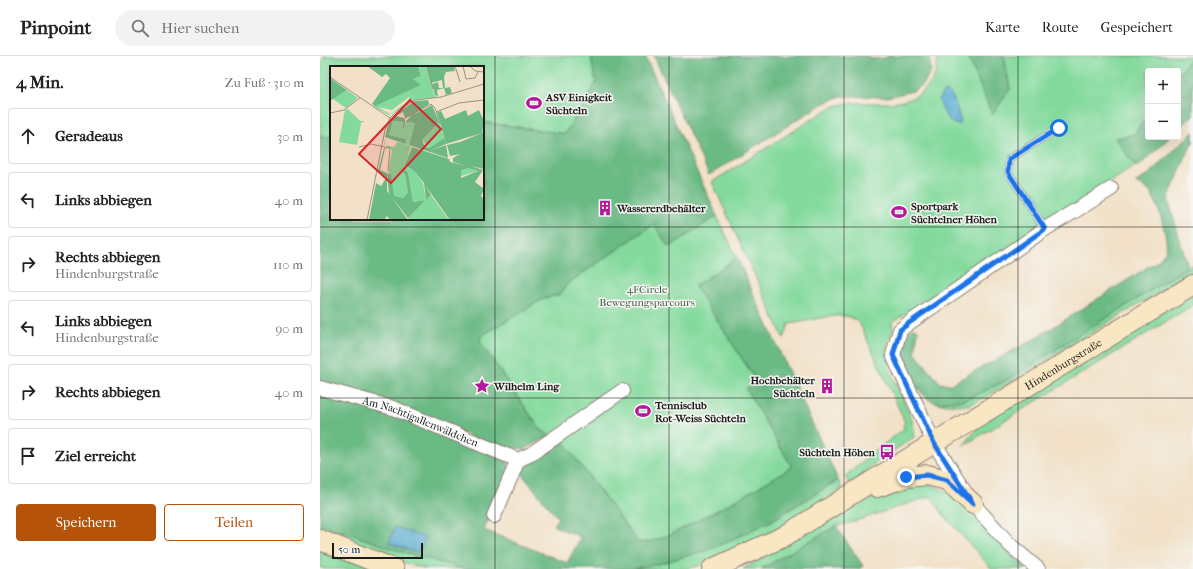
<!DOCTYPE html>
<html lang="de">
<meta charset="utf-8">
<style>
body{margin:0;font-family:"IM FELL French Canon",serif;background:#f2f2f2;color:#222}
.controls{position:absolute;right:12px;top:12px;display:grid;overflow:hidden;border-radius:4px;box-shadow:0 4px 16px #0002}
.controls button{width:36px;height:36px;display:grid;place-items:center;padding:0;border:0;border-bottom:1px solid #e0e0e0;background:#fff;color:#222;font:20px sans-serif}
.scale{position:absolute;left:12px;bottom:10px;width:91px;box-sizing:border-box;padding-left:4px;border:2px solid #1c1c1c;border-top:0;font-size:11px;line-height:14px;white-space:nowrap;color:#1c1c1c;-webkit-text-stroke:3px #f6f6f2;paint-order:stroke}
.stop{position:absolute;width:12px;height:12px;margin:-9px;border:3px solid #1a73e8;border-radius:50%;background:#fff}
.stop.end{background:#1a73e8;border-color:#fff;box-shadow:0 1px 4px #0008}
.list{margin:0;padding:0;list-style:none}
h2{display:flex;justify-content:space-between;align-items:center;height:52px;margin:0;padding:0 16px;font-size:17px}
h2 small{font-size:13px;font-weight:400;color:#767676}
.list li{display:grid;grid-template-columns:26px 1fr auto;gap:12px;align-items:center;box-sizing:border-box;height:56px;margin:0 8px 8px;padding:0 8px;border:1px solid #e0e0e0;border-radius:4px}
.list b{display:block;font-size:15px;white-space:nowrap}
.list p{margin:0;font-size:13px;white-space:nowrap;color:#767676}
.list em{font-size:13px;font-style:normal;color:#767676}
.actions{display:flex;gap:8px;padding:12px 16px}
.actions a{flex:1;padding:9px 0;border:1px solid #b45309;border-radius:4px;text-align:center;font-size:14px;color:#b45309}
.actions .main{background:#b45309;color:#fff}
.icon{flex:none;width:22px;height:22px;fill:none;stroke:currentColor;stroke-width:2;stroke-linecap:round;stroke-linejoin:round}
.map{position:relative;flex:none;width:873px;height:513px;overflow:hidden}
header{display:flex;align-items:center;gap:24px;box-sizing:border-box;height:56px;padding:0 20px;background:#fff;border-bottom:1px solid #e0e0e0}
header strong{font-size:19px}
nav{display:flex;gap:22px;margin-inline-start:auto;font-size:14px}
.search{width:280px;height:36px;background:#f2f2f2;display:flex;align-items:center;gap:10px;box-sizing:border-box;padding:0 14px;border-radius:22px;color:#767676;font-size:15px}
main{display:flex}
aside{flex:1;background:#fff}
.map>svg:first-child{display:block}
</style>
<header>
<strong>Pinpoint</strong>
<div class="search"><svg class="icon" aria-label="search" viewBox="0 0 24 24"><circle cx="10" cy="10" r="6"/><path d="M15 15l6 6"/></svg>Hier suchen</div>
<nav><a>Karte</a><a>Route</a><a>Gespeichert</a></nav>
</header>
<main>
<aside>
<h2>4 Min.<small>Zu Fuß · 310 m</small></h2>
<ul class="list">
<li><svg class="icon" aria-label="ahead" viewBox="0 0 24 24"><path d="M12 20V5M6 11l6-6 6 6"/></svg><div><b>Geradeaus</b></div><em>30 m</em></li>
<li><svg class="icon" aria-label="left" viewBox="0 0 24 24"><path d="M17 20v-9H6M10 6l-5 5 5 5"/></svg><div><b>Links abbiegen</b></div><em>40 m</em></li>
<li><svg class="icon" aria-label="right" viewBox="0 0 24 24"><path d="M7 20v-9h11M14 6l5 5-5 5"/></svg><div><b>Rechts abbiegen</b><p>Hindenburgstraße</p></div><em>110 m</em></li>
<li><svg class="icon" aria-label="left" viewBox="0 0 24 24"><path d="M17 20v-9H6M10 6l-5 5 5 5"/></svg><div><b>Links abbiegen</b><p>Hindenburgstraße</p></div><em>90 m</em></li>
<li><svg class="icon" aria-label="right" viewBox="0 0 24 24"><path d="M7 20v-9h11M14 6l5 5-5 5"/></svg><div><b>Rechts abbiegen</b></div><em>40 m</em></li>
<li><svg class="icon" aria-label="arrive" viewBox="0 0 24 24"><path d="M6 21V4h12l-3 4 3 4H6"/></svg><div><b>Ziel erreicht</b></div></li>
</ul>
<div class="actions"><a class="main">Speichern</a><a>Teilen</a></div>
</aside>
<div class="map">
<svg width="873" height="513" viewBox="0 0 873 513">
<rect width="100%" height="100%" fill="#f6f6f2"/>
<filter id="ink" filterUnits="userSpaceOnUse"><feTurbulence type="fractalNoise" baseFrequency=".025" numOctaves="2"/><feDisplacementMap in="SourceGraphic" scale="8" xChannelSelector="R" yChannelSelector="G"/><feConvolveMatrix kernelMatrix="1 2 1 2 8 2 1 2 1" color-interpolation-filters="sRGB"/></filter>
<filter id="wash" filterUnits="userSpaceOnUse"><feTurbulence type="fractalNoise" baseFrequency=".012" numOctaves="4" result="noise"/><feDisplacementMap in="SourceGraphic" scale="16" xChannelSelector="R" yChannelSelector="G"/><feGaussianBlur stdDeviation="0.9" result="paint"/><feColorMatrix in="noise" values="0 0 0 0 0 0 0 0 0 0 0 0 0 0 0 0 0 1.4 0 .05"/><feComposite in="paint" operator="in"/></filter>
<g filter="url(#wash)">
<rect width="100%" height="100%" fill="#f2e1c8"/>
<!-- green -->
<g fill="#84da9d" stroke="#507b5c">
<path d="M5,0H271L276,27L245,78L163,66V11H11V81H0V8Z"/>
<path d="M617,0H648L649,3L690,33L684,0H872L858,19V15H828V59L813,79L795,82L815,110L572,266L573,274L566,291L569,312L593,367L594,381L551,410L536,425L530,429L525,420L559,392L584,373L583,370L585,366L540,268C536,264 532,261 526,260C511,258 485,266 469,268L464,283L392,126L510,52C515,50 522,48 528,47C556,45 589,54 609,29C616,21 618,10 617,0Z"/>
<path d="M397,160L417,202L375,230L436,324L426,333L472,411C439,431 407,450 373,467C358,475 335,488 318,487L242,384L230,380L220,373L160,286L161,280L223,243L241,238L247,228L334,168L349,191Z"/>
<path d="M873,208V215L664,342L647,349L622,348L626,345H638L650,342L687,324Z"/>
<path d="M873,238V249L643,390L661,368Z"/>
<path d="M518,424L522,433L457,473L390,506L368,513H311L338,508L391,493L451,465Z"/>
<path d="M598,424L639,440L696,504L706,513H672L622,457L611,440L533,466L516,470L441,513H423L514,461L575,430Z"/>
<path d="M0,468L92,499L145,513H107L78,505L0,479Z"/>
<path d="M0,492L58,513H4L0,511Z"/>
</g>
<!-- forest -->
<g fill="#6bba84" stroke="#446b50">
<path d="M271,0H325L397,160L349,191L334,168L247,228L241,238L223,243L161,280L160,286L220,373L230,380L205,393L187,391L170,387L0,328V81H11V163H163V66L245,78L276,27Z"/>
<path d="M334,0H549L550,3L565,2L568,0H610L611,16L601,30L593,35L567,41L521,40L502,48L389,119Z"/>
<path d="M648,0H684L690,33L672,59Z"/>
<path d="M872,0H873V59L858,73V19Z"/>
<path d="M828,59V81H850L819,110H815L795,82L813,79Z"/>
<path d="M873,76V87H872L848,143L868,211L687,324L650,342L638,345H626L622,348C619,347 614,346 610,344C599,337 581,312 581,298C582,288 586,277 593,271L598,274L595,297L620,327L629,329L713,284L839,204C841,201 845,197 846,194C849,184 837,145 831,137C826,132 821,129 815,127L828,119Z"/>
<path d="M417,202L518,424L451,465L391,493L338,508L311,513H145L92,499L0,468V336L114,371L188,406L190,415L164,474L247,507L261,481L234,470L238,462L200,416L219,400L242,384L318,486C335,488 358,475 373,467C407,450 439,431 472,411L426,333L436,324L375,230Z"/>
<path d="M516,470L543,510L539,513H441Z"/>
</g>
<!-- water -->
<g fill="#54aad0" stroke="#386376">
<path d="M627,35C636,41 638,57 641,67C630,74 621,52 619,43L623,36Z"/>
<path d="M75,471L106,482L98,497L69,487Z"/>
</g>
</g>
<g filter="url(#ink)">
<g fill="none" stroke-linecap="round" stroke-linejoin="round">
<defs>
<path id="service" d="M725,173L688,116L689,103L742,70"/>
<g id="minor">
<path id="s1" d="M0,332L73,352L198,404L211,398L302,335"/>
<path d="M174,460L198,404"/>
<path d="M718,513L690,489L653,448L614,387L573,299L580,274L589,267L725,173L791,133"/>
</g>
<g id="secondary">
<path d="M557,431L586,421L607,419L627,424L653,448"/>
<path d="M0,484L74,513"/>
<path id="s2" d="M392,513L463,481L573,412L873,229"/>
</g>
</defs>
<!-- service casing -->
<use href="#service" stroke="#877e72" stroke-width="8"/>
<!-- minor casing -->
<use href="#minor" stroke="#877e72" stroke-width="16"/>
<!-- secondary casing -->
<use href="#secondary" stroke="#877e72" stroke-width="22"/>
<!-- service -->
<use href="#service" stroke="#fff" stroke-width="7"/>
<!-- minor -->
<use href="#minor" stroke="#fff" stroke-width="14"/>
<!-- secondary -->
<use href="#secondary" stroke="#f9e7c3" stroke-width="20"/>
</g>
</g>
<g fill="none" stroke-linecap="round" stroke-linejoin="round" filter="url(#ink)">
<!-- route -->
<path stroke="#1a73e8" stroke-width="5" d="M586,421L607,419L627,424L653,448L614,387L573,299L580,274L589,267L725,173L688,116L689,103L739,72"/>
</g>
<!-- grid -->
<path fill="none" stroke="#1c1c1c" stroke-width="1" stroke-opacity="0.55" d="M175,0V513M349,0V513M524,0V513M698,0V513M0,171H873M0,342H873"/>
<!-- icons -->
<defs>
<symbol id="stadium-bare" viewBox="-9 -9 18 18"><path d="M0-5a6.5 5 0 1 0 0 10a6.5 5 0 1 0 0-10ZM-3.5-1.8h7v3.6h-7Z" fill="#b5179e" stroke="#f6f6f2" stroke-width="2.5" paint-order="stroke"/></symbol>
<symbol id="building-bare" viewBox="-9 -9 18 18"><path d="M-4-6H4V6H1V3H-1V6H-4ZM-2.5-4.3h1.7v1.8h-1.7ZM.8-4.3h1.7v1.8H.8ZM-2.5-1h1.7V.8h-1.7ZM.8-1h1.7V.8H.8Z" fill="#b5179e" stroke="#f6f6f2" stroke-width="2.5" paint-order="stroke"/></symbol>
<symbol id="sight-bare" viewBox="-9 -9 18 18"><path d="M0-6L1.8-2.2L6-1.7L2.9 1.2L3.7 5.4L0 3.3L-3.7 5.4L-2.9 1.2L-6-1.7L-1.8-2.2Z" fill="#b5179e" stroke="#f6f6f2" stroke-width="2.5" paint-order="stroke"/></symbol>
<symbol id="bus-bare" viewBox="-9 -9 18 18"><path d="M-5-6H5V4H4V6H2V4H-2V6H-4V4H-5ZM-3.5-4V0h7V-4ZM-3.5 1.2v1.5H-2V1.2ZM2 1.2v1.5H3.5V1.2Z" fill="#b5179e" stroke="#f6f6f2" stroke-width="2.5" paint-order="stroke"/></symbol>
</defs>
<g fill-rule="evenodd">
<use href="#stadium-bare" x="203" y="36" width="22" height="22"/>
<use href="#building-bare" x="274" y="141" width="22" height="22"/>
<use href="#stadium-bare" x="568" y="145" width="22" height="22"/>
<use href="#sight-bare" x="151" y="319" width="22" height="22"/>
<use href="#building-bare" x="496" y="319" width="22" height="22"/>
<use href="#stadium-bare" x="312" y="344" width="22" height="22"/>
<use href="#bus-bare" x="556" y="385" width="22" height="22"/>
</g>
<g text-anchor="middle" dominant-baseline="central" stroke-width="3" stroke-linejoin="round" paint-order="stroke">
<!-- poi labels -->
<g font-size="11" font-weight="bold" fill="#1c1c1c" stroke="#f6f6f2" text-anchor="start">
<text x="226" y="41">ASV Einigkeit<tspan x="226" dy="13">Süchteln</tspan></text>
<text x="591" y="150">Sportpark<tspan x="591" dy="13">Süchtelner Höhen</tspan></text>
<text x="297" y="152">Wassererdbehälter</text>
<text x="495" y="324" text-anchor="end">Hochbehälter<tspan x="495" dy="13">Süchteln</tspan></text>
<text x="174" y="330">Wilhelm Ling</text>
<text x="335" y="349">Tennisclub<tspan x="335" dy="13">Rot-Weiss Süchteln</tspan></text>
<text x="555" y="396" text-anchor="end">Süchteln Höhen</text>
</g>
<!-- park labels -->
<g font-size="11" fill="#405e49" stroke="#f6f6f2">
<text x="327" y="233">4FCircle<tspan x="327" dy="13">Bewegungsparcours</tspan></text>
</g>
<!-- street labels -->
<g font-size="11" fill="#1c1c1c" stroke="#f6f6f2">
<text stroke="none"><textPath href="#s2" startOffset="407">Hindenburgstraße</textPath></text>
<text stroke="none"><textPath href="#s1" startOffset="106">Am Nachtigallenwäldchen</textPath></text>
</g>
</g>
<!-- overview -->
<g transform="translate(10 10)">
<rect width="154" height="154" fill="#f2e1c8"/>
<path d="M88,0H97L104,28L107,31L83,34L59,49L43,40L90,19L83,13L91,10ZM79,31L80,34L60,48L48,41L62,44ZM17,24L28,32L16,42L3,33ZM18,43L30,55H35L31,57L27,79L9,76L15,44ZM63,55L85,57L79,79L75,78V73L59,69ZM109,56L114,72L99,82L92,74ZM55,72V79L64,81L67,76L81,80L75,100L85,106L93,117L96,134L83,136L78,106L70,104L75,109L78,126L73,132L64,131L60,108L58,107L62,84L54,78ZM135,102H138L148,105L131,110V104ZM101,129L119,154H80L78,152Z" fill="#84da9d" fill-rule="evenodd"/>
<path d="M37,0H88L91,10L83,13L91,19L45,40L42,38L60,12L56,8L52,11ZM97,0H124L125,5L116,6L114,11L115,22L120,21L122,27L116,29L114,22L107,24L108,30L105,29L102,18L108,16L109,22H113L112,14L101,17ZM0,12L17,24L0,35ZM98,34L99,38L83,49L102,39L109,56L92,74L94,79L99,82L114,72L116,78L99,85L116,79L118,92L79,79L85,57L75,56L81,50L75,52L73,46L66,50L74,52V56L63,55L59,69L76,73L75,78L55,71L58,59L67,47L85,35ZM136,44L138,50L149,44L154,55L152,67L154,66V103L141,100L153,104L145,116L154,123L151,130L154,133V140L151,139L154,140V154H132L127,147L132,154H120L95,119L101,129L78,152L59,128L57,108H61L64,130L73,132L78,126L75,109L69,102L78,106L83,136L96,134L94,117L85,106L75,99L82,81L119,93L120,96L137,100L123,96V92L130,88L120,90L117,79L130,76L152,67L116,78L107,46L111,45L115,53ZM138,102L148,105L131,112V104ZM54,82L59,83H55L50,104L57,107V125L78,154H60L57,150L54,154H39L46,117L51,120L56,112L48,105Z" fill="#6bba84" fill-rule="evenodd"/>
<path fill="none" stroke="#9c9283" stroke-width="1" d="M97,0L103,23M125,0L130,16M133,0L136,13L145,12L148,6M140,0L145,5L154,6M0,11L60,52M106,46L129,37L154,34M0,47L14,44L30,32M73,63L75,52L101,38L105,42L110,58M29,81L41,78L60,82L58,105M37,154L55,64L60,52L68,44L85,34L111,31L154,18"/>
<path fill="#d62828" fill-opacity="0.15" stroke="#d62828" stroke-width="2" d="M80,34L111,63L61,117L29,88Z"/>
<rect width="154" height="154" fill="none" stroke="#1c1c1c" stroke-width="2"/>
</g>
</svg>
<div class="controls">
<button>+</button>
<button>−</button>
</div>
<div class="scale">50 m</div>
<div class="stop" style="left:739px;top:72px"></div>
<div class="stop end" style="left:586px;top:421px"></div>
</div>
</main>
